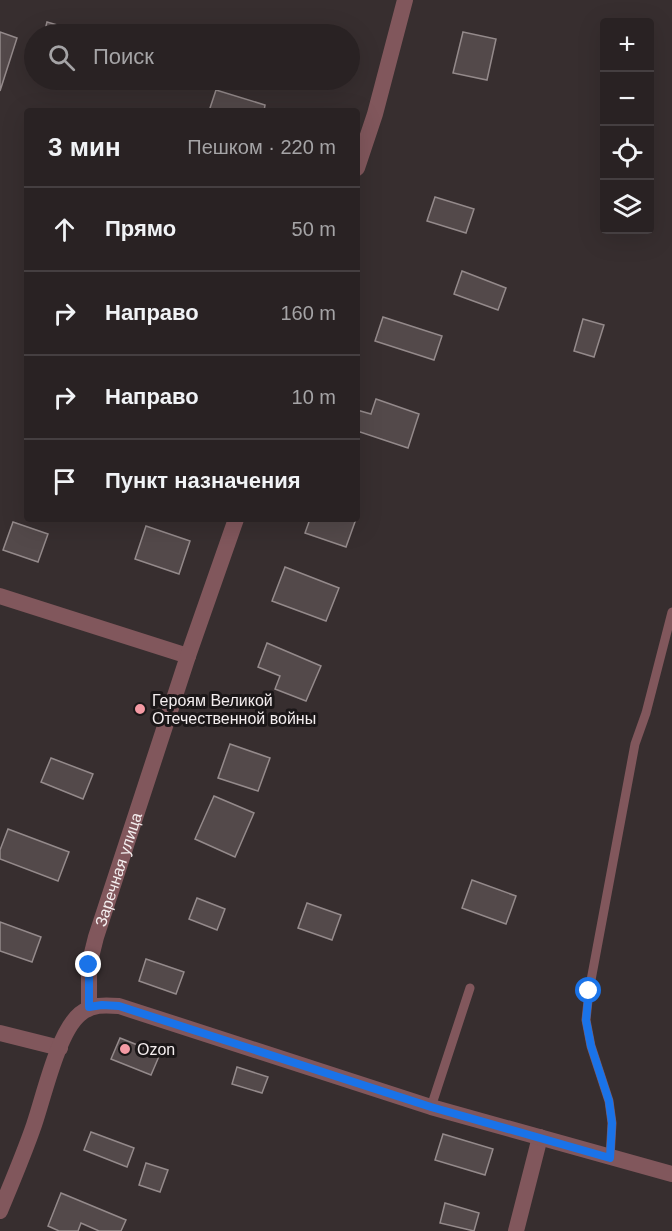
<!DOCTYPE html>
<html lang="ru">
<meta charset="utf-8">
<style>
body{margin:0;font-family:Helvetica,sans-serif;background:#352f30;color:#f1f3f6}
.controls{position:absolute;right:18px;top:18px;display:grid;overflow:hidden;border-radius:6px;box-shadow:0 6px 24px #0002}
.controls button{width:54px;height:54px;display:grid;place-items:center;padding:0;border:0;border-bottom:2px solid #453f41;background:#292223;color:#f1f3f6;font:30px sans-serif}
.stop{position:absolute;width:18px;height:18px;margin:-14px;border:4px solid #1a73e8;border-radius:50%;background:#fff}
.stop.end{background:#1a73e8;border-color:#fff;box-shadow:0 2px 6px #0008}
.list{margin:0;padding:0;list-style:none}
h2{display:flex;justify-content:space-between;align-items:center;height:78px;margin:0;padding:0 24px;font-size:26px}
h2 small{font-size:20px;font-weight:400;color:#a5a4a6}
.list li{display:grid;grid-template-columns:39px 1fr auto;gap:18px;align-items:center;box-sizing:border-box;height:84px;padding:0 24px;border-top:2px solid #453f41}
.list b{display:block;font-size:22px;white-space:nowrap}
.list em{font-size:20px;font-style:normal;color:#a5a4a6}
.icon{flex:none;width:33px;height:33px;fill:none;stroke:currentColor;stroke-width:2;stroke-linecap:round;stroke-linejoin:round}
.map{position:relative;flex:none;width:672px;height:1231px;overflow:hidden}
.search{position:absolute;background:#292223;box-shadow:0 6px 24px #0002;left:24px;top:24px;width:336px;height:66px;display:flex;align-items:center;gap:15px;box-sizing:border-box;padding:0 21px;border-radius:33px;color:#a5a4a6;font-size:22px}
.panel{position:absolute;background:#292223;box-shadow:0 6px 24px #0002;left:24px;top:108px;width:336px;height:414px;border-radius:6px}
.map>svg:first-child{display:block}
</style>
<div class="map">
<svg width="672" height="1231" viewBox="0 0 672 1231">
<rect width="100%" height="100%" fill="#372e2f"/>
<!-- building -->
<g fill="#53494a" stroke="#948a8b" stroke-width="1.5">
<path d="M47,22L88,34H44Z"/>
<path d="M0,32L17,38L0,91Z"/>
<path d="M463,32L496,39L487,80L453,73Z"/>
<path d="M216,90L265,105L264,111H209Z"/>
<path d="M435,197L474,209L466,233L427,221Z"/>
<path d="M462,271L506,288L498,310L454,294Z"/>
<path d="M383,317L442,336L434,360L375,341Z"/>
<path d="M583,319L604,325L594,357L574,351Z"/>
<path d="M376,399L419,414L408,448L357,431V410L371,414Z"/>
<path d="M310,519H356L346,547L305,533Z"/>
<path d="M13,522L48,534L38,562L3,550Z"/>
<path d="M146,526L190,541L179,574L135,559Z"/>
<path d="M285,567L339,588L326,621L272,601Z"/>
<path d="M267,643L321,666L306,701L275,689L280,676L258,667Z"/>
<path d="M230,744L270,758L258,791L218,778Z"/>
<path d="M51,758L93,774L83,799L41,782Z"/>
<path d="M214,796L254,813L235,857L195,839Z"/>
<path d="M8,829L69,852L58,881L0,859V850Z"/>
<path d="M472,880L516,896L506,924L462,908Z"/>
<path d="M197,898L225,909L217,930L189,919Z"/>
<path d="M307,903L341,915L332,940L298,928Z"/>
<path d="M0,922L41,937L32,962L0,951Z"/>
<path d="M146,959L184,972L176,994L139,981Z"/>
<path d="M120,1038L160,1054L151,1075L111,1059Z"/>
<path d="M237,1067L268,1077L262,1093L232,1084Z"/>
<path d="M91,1132L134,1148L127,1167L84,1150Z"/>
<path d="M443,1134L493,1149L485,1175L435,1160Z"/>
<path d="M146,1163L168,1170L160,1192L139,1185Z"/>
<path d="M61,1193L126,1220L121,1231H99L81,1223L78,1231H59L48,1226Z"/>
<path d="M445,1203L479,1213L474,1231L440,1223Z"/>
</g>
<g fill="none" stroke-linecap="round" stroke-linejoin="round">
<!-- service -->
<g stroke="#81575c" stroke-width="9">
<path d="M431,1107L470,988"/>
<path d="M610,1158L612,1123L609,1101L591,1046L586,1020L589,991L635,744L646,713L672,612"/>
</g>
<!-- minor -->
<g stroke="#81575c" stroke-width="16">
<path d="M357,168L375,114L405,0"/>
<path d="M0,596L188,656"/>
<path id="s1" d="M89,1007V965L96,937L188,656L236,519"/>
<path d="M0,1033L60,1048"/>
<path d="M516,1231L540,1137"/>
</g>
<!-- tertiary -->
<path stroke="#81575c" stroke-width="16" d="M0,1211C12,1182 24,1154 34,1125C44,1096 58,1032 80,1014C92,1004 105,1005 119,1006L431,1107L672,1174"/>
</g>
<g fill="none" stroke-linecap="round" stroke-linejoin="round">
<!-- route -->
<path stroke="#1a73e8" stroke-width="8" d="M89,965V1007L102,1005L119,1006L431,1107L610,1158L612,1123L609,1101L591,1046L586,1020L589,991"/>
</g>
<!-- markers -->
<g fill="#f49aa4" stroke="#1b1718" stroke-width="2">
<circle cx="140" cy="709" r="6"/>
<circle cx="125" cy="1049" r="6"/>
</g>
<g text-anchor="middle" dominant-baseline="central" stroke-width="6" stroke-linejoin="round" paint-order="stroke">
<!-- poi labels -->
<g font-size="16" fill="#f4eeef" stroke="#1b1718" text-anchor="start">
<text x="152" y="700">Героям Великой<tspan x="152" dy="18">Отечественной войны</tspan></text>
<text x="137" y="1049">Ozon</text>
</g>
<!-- street labels -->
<g font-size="16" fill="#f4eeef" stroke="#1b1718">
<text stroke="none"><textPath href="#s1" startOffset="142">Заречная улица</textPath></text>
</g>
</g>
</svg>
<div class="controls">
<button>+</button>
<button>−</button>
<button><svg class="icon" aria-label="locate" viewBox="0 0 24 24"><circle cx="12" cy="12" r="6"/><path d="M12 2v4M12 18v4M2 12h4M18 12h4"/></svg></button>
<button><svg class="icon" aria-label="layers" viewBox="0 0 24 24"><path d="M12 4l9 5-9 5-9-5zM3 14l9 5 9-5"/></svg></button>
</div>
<div class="stop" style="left:589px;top:991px"></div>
<div class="stop end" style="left:89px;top:965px"></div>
<div class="search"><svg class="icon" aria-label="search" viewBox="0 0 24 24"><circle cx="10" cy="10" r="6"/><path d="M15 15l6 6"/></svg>Поиск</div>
<section class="panel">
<h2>3 мин<small>Пешком · 220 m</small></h2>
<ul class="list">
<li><svg class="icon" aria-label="ahead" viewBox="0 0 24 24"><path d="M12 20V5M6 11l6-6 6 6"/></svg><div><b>Прямо</b></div><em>50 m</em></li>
<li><svg class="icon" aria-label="right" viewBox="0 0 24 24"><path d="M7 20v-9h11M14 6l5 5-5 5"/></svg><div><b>Направо</b></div><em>160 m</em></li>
<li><svg class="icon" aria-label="right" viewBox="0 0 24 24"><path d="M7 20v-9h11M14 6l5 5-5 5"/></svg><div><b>Направо</b></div><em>10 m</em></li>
<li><svg class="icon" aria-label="arrive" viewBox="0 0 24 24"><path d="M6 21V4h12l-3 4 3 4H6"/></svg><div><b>Пункт назначения</b></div></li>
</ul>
</section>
</div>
